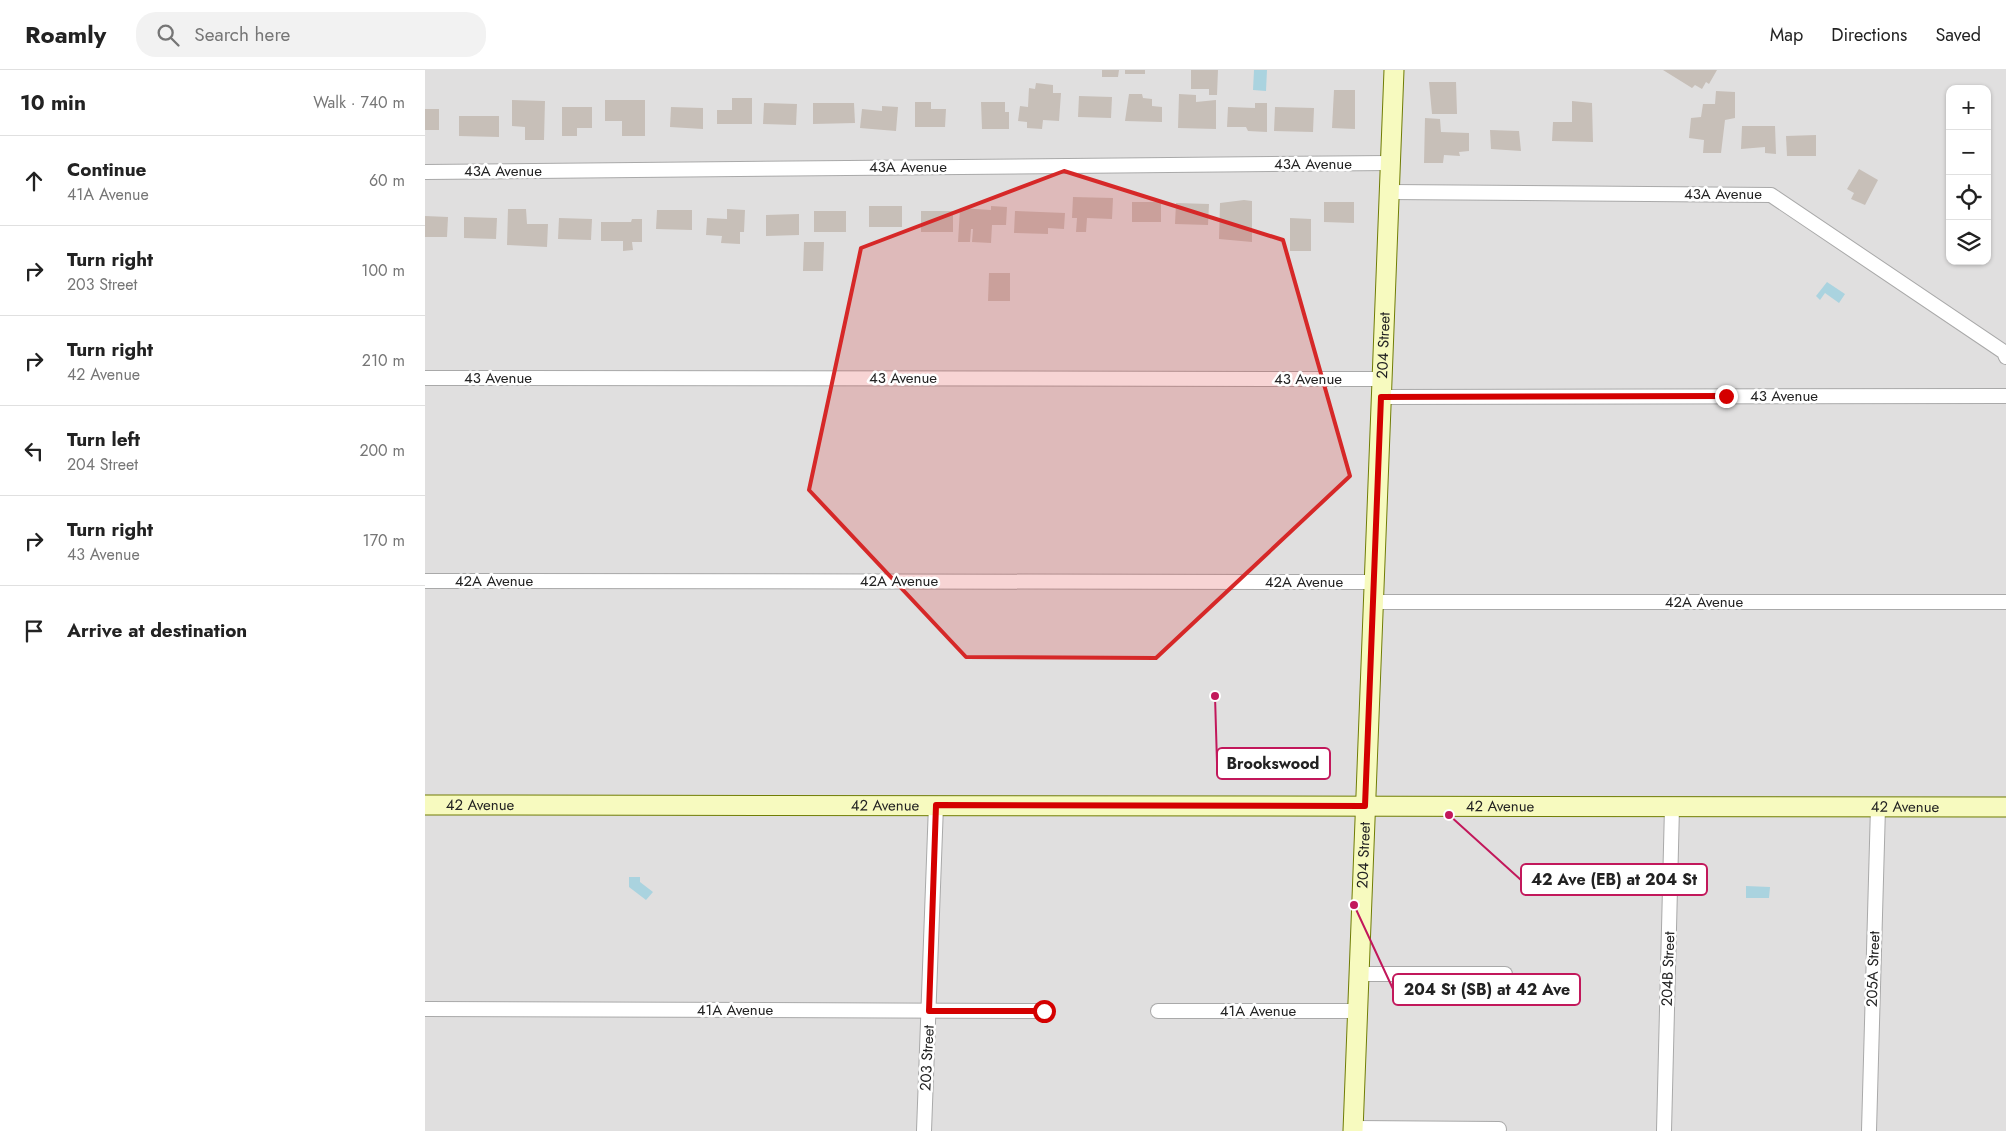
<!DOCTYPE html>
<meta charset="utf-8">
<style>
body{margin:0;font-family:Jost,sans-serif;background:#f2f2f2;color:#222}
.controls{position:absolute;right:15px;top:15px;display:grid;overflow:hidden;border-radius:10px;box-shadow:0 1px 4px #0004}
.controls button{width:45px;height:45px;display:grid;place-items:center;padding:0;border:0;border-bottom:1px solid #e0e0e0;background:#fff;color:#222;font:25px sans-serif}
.stop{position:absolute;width:15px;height:15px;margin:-11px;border:4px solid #d40000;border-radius:50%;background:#fff}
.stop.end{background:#d40000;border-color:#fff;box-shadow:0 1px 5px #0008}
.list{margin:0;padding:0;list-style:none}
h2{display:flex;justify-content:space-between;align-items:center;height:65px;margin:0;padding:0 20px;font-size:21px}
h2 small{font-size:16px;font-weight:400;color:#767676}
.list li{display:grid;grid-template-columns:32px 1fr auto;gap:15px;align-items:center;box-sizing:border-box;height:90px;padding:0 20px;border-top:1px solid #e0e0e0}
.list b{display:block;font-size:19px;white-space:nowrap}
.list p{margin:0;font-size:16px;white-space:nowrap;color:#767676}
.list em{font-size:16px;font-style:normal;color:#767676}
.icon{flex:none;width:28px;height:28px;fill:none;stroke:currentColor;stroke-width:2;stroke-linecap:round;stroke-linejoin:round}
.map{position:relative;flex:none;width:1581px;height:1061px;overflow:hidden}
header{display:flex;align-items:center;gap:30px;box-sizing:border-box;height:70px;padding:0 25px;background:#fff;border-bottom:1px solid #e0e0e0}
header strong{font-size:24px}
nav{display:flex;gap:28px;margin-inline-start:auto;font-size:18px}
.search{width:350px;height:45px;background:#f2f2f2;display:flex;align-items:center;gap:12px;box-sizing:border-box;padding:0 18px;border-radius:20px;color:#767676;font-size:19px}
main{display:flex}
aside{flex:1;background:#fff}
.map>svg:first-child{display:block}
</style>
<header>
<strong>Roamly</strong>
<div class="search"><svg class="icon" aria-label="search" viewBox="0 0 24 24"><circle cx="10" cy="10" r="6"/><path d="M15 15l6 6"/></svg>Search here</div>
<nav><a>Map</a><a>Directions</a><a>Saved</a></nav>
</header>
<main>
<aside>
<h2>10 min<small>Walk · 740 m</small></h2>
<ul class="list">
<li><svg class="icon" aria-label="ahead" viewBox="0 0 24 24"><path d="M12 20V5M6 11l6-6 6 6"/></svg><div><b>Continue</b><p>41A Avenue</p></div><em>60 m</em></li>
<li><svg class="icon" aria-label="right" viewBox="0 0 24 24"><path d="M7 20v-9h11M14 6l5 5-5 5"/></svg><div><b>Turn right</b><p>203 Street</p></div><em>100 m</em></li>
<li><svg class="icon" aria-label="right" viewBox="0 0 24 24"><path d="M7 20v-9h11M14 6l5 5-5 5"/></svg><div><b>Turn right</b><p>42 Avenue</p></div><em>210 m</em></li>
<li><svg class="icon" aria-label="left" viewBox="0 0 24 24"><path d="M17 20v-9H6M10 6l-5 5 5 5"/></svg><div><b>Turn left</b><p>204 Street</p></div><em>200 m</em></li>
<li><svg class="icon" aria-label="right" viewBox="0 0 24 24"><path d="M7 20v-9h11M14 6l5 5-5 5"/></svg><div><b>Turn right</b><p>43 Avenue</p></div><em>170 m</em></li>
<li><svg class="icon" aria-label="arrive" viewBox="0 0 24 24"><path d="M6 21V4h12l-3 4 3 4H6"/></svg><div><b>Arrive at destination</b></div></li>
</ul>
</aside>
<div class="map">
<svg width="1581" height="1061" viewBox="0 0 1581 1061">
<rect width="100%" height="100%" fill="#f2efe9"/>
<!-- residential -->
<path fill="#e0dfdf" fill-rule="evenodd" d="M0,0H1581V1061H0ZM1525,19H1562V191H1525Z"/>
<!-- water -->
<g fill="#aad3df">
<path d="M829,0H842L841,21L828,20Z"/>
<path d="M1402,212L1420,224L1414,233L1400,223L1395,230L1391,226Z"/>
<path d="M204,807H215V812L228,822L221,830L204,817Z"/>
<path d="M1321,816L1345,817L1344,828H1321Z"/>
</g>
<!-- building -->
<g fill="#c7bfb8">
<path d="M677,0H694L693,7H677Z"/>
<rect x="700" y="0" width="20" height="4"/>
<path d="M766,0H793L792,25H784V19H766Z"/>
<path d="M1238,0H1292L1284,14L1281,12L1277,19L1270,15L1267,18Z"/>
<path d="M1004,12H1031L1032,44H1007Z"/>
<path d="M611,13L628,15V23H636L634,51L618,50L617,59L602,58V52L593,51L595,36L603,37L604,18L610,19Z"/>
<path d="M909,20H930V59L907,58Z"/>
<path d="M1291,21L1310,22V48L1300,50L1296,83H1278L1279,70L1264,68L1266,48L1276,47L1278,34H1290Z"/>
<path d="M704,24H717L718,28L727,29V36L737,37V52L700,51Z"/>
<path d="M754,24L771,25V32L791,30V59L753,58Z"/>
<path d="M654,26L687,27L686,48L653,47Z"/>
<path d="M307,28H327V54H292V40H307Z"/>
<path d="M87,30L120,31L119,70H100V57L87,56Z"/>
<path d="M180,30H220V66H197V51H180Z"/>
<path d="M1147,31L1167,33L1168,72L1127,71L1128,52H1147Z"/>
<path d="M490,32H506V39H521L520,57H490Z"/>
<path d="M556,32H580V42H584V59H557Z"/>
<path d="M339,33L372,34L371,55L338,54Z"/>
<path d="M388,33H429L430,53L388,54Z"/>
<path d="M830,33H842V62L823,61L821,57H802L803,37L830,38Z"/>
<path d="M457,36L473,37L471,61L435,58L437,39L457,41Z"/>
<path d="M137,37H167V58H152V66H137Z"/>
<path d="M246,37L278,38V59L245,57Z"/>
<path d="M850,37L889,38L888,62L849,61Z"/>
<rect x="0" y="39" width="14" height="21"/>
<path d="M34,46H74V67L34,66Z"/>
<path d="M1000,48L1015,49L1016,62L1044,63V81L1034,82L1035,86L1019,85L1018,93H999Z"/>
<path d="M1317,56H1350L1351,84L1340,83V77L1316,79Z"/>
<path d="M1065,60L1094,61L1096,81L1066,79Z"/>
<path d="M1391,65V86H1362L1361,66Z"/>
<path d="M1434,99L1453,110L1440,135L1426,129L1429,123L1422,119Z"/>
<path d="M648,127L688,128L687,149L662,148L661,162H651L652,148H647Z"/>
<path d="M819,130L827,131V172L794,169L795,133Z"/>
<rect x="707" y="132" width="29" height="20"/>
<path d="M899,132H929V153L899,152Z"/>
<path d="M751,133L784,134L783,155L750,154Z"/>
<rect x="444" y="136" width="33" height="21"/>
<path d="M566,136L582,137L581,155H567L566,173L547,172L548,159H546L545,172H533L535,138L566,140Z"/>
<path d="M83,139H101L102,154H123L122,177L82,175Z"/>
<path d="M302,139L320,140L319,162H315V174L296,173L297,166L281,165L282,148L302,149Z"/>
<path d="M232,140H267V160L231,159Z"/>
<rect x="389" y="141" width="32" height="21"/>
<rect x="496" y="141" width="32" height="21"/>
<path d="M590,141L640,143L639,159L623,158V164L589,163Z"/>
<path d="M374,144V165L341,166V145Z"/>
<path d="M0,146L23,147L22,167H0Z"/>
<path d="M39,147L72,148L71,169L39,168Z"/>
<path d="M134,148L167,149L166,170L133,169Z"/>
<path d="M865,148L886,149V181H865Z"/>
<path d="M207,149H217V172H207L208,180L198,181V171H176V152H206Z"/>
<path d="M379,172H399L398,201H378Z"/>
<path d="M564,203H585V231H563Z"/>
</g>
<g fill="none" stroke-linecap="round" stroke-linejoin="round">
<defs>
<g id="street">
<path d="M0,102L965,93"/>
<path d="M964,122L1346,125L1579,282L1581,287"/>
<path d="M0,308L957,309"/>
<path d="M956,327L1581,326"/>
<path d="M0,511L948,512"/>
<path d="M948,532H1581"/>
<path d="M934,904H1080"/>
<path d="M0,939L619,941"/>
<path d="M733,941H933"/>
<path d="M928,1058L1074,1059"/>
<path d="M499,1061L511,735"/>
<path d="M1239,1061L1247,737"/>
<path d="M1444,1061L1453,737"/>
</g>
<g id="secondary">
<path id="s1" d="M0,735L1581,737"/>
<path id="s2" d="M928,1061L969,0"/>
</g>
</defs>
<!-- street casing -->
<use href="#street" stroke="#a9a9a9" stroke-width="16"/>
<!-- secondary casing -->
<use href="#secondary" stroke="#707d05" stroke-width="21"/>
<!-- street -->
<use href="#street" stroke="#fff" stroke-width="14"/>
<!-- secondary -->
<use href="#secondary" stroke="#f7fabf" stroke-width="19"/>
</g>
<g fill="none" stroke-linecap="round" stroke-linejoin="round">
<!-- route -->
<path stroke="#d40000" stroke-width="6" d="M619,941H504L511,735L940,736L956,327L1301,326"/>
</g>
<!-- marked area -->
<path fill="#d62828" fill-opacity="0.2" stroke="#d62828" stroke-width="4" stroke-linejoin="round" d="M639,101L858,170L925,406L731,588L541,587L384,420L436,178Z"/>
<g text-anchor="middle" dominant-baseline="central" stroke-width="5" stroke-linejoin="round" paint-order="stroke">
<!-- street labels -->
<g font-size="15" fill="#222" stroke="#fff">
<text x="888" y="94">43A Avenue</text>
<text x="483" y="97">43A Avenue</text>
<text x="78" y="101">43A Avenue</text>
<text x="1298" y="124">43A Avenue</text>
<text stroke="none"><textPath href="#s2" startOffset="786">204 Street</textPath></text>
<text x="73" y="308">43 Avenue</text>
<text x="478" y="308">43 Avenue</text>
<text x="883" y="309">43 Avenue</text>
<text x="1359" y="326">43 Avenue</text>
<text x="69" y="511">42A Avenue</text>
<text x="474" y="511">42A Avenue</text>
<text x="879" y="512">42A Avenue</text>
<text x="1279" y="532">42A Avenue</text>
<text stroke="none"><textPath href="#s1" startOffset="55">42 Avenue</textPath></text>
<text stroke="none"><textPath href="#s1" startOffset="460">42 Avenue</textPath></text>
<text stroke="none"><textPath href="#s1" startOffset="1075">42 Avenue</textPath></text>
<text stroke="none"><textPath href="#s1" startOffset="1480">42 Avenue</textPath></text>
<text stroke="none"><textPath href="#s2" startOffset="276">204 Street</textPath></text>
<text transform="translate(1243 899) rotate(-88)">204B Street</text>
<text transform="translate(1448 899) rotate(-88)">205A Street</text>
<text x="310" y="940">41A Avenue</text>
<text x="833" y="941">41A Avenue</text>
<text transform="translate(502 988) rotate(-87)">203 Street</text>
</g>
</g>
<!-- callouts -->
<path fill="none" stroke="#c2185b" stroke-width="2" d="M790 626L792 693M1024 745L1096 810M929 835L968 919"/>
<g fill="#c2185b" stroke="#fff" stroke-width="2">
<circle cx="790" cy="626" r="5"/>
<circle cx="1024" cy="745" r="5"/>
<circle cx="929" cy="835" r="5"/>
</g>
<g fill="#fff" stroke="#c2185b" stroke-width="2">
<rect x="792" y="678" width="113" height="31" rx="5"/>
<rect x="1096" y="794" width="186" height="31" rx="5"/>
<rect x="968" y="904" width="187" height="31" rx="5"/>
</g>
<g font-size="16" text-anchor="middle" font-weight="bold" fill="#222">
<text x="848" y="699">Brookswood</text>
<text x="1189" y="815">42 Ave (EB) at 204 St</text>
<text x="1062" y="925">204 St (SB) at 42 Ave</text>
</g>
</svg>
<div class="controls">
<button>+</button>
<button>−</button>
<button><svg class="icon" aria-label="locate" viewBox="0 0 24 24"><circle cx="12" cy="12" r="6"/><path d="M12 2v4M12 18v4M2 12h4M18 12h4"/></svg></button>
<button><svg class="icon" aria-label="layers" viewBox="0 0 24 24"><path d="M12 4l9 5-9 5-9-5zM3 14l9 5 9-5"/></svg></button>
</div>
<div class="stop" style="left:619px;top:941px"></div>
<div class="stop end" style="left:1301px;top:326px"></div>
</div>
</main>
